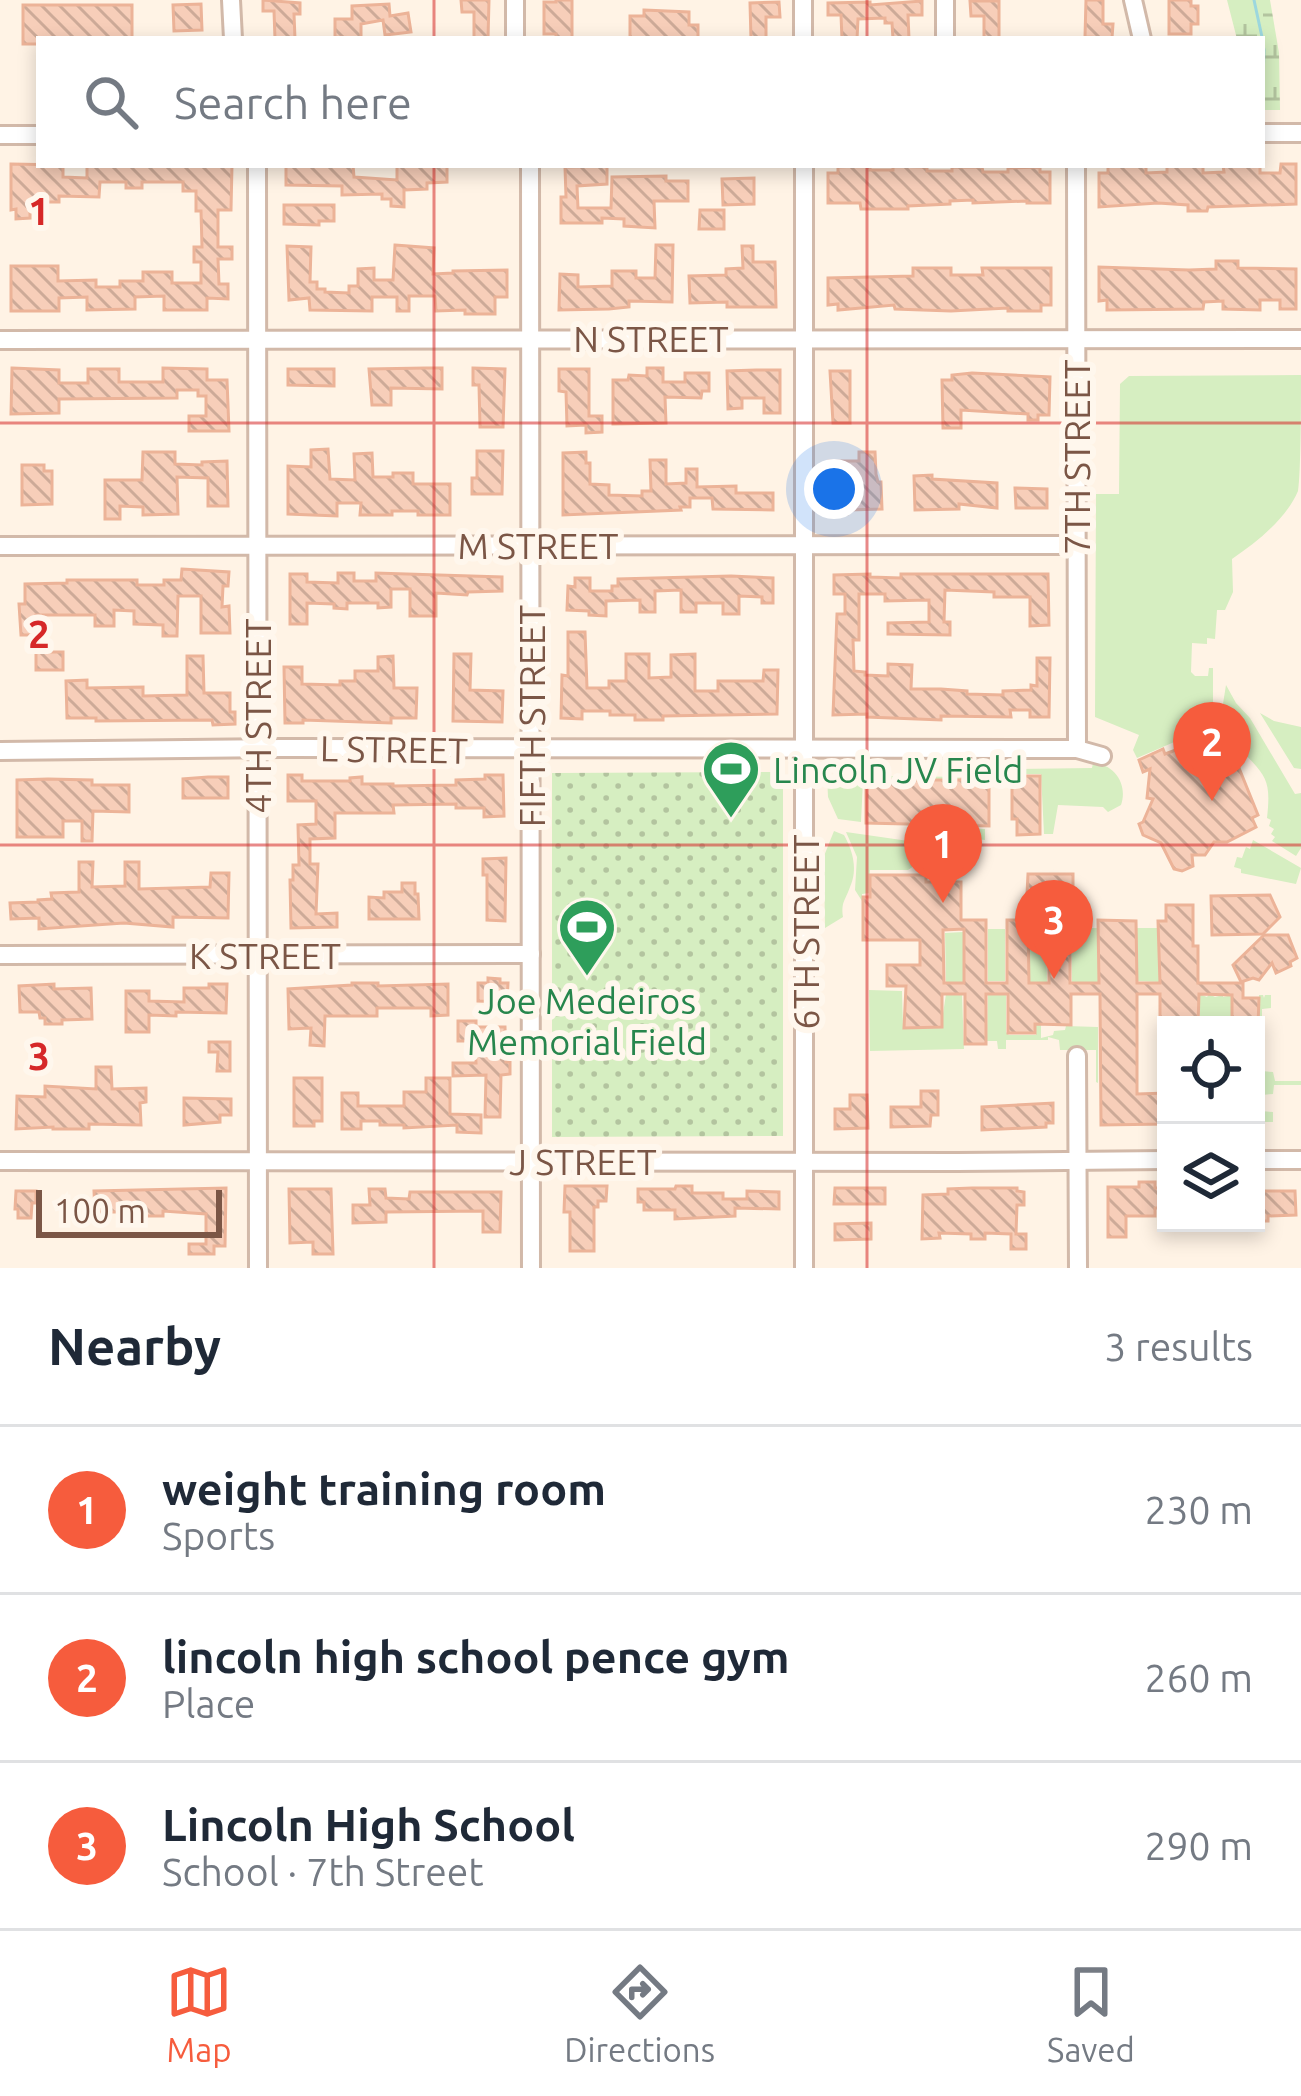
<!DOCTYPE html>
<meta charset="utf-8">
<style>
body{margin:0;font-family:Ubuntu,sans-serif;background:#f2f2f3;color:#1f2937}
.controls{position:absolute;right:36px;bottom:36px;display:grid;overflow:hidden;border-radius:0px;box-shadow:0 6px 18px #0003}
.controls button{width:108px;height:108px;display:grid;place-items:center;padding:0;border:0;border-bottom:3px solid #e0e1e3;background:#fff;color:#1f2937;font:60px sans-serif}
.scale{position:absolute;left:36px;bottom:30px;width:186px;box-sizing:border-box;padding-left:12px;border:6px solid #7b5646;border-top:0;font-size:33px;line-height:42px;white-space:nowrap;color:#7b5646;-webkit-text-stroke:9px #fff7ed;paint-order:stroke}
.you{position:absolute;left:834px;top:489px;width:42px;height:42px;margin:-30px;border:9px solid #fff;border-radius:50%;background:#1a73e8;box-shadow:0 0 0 18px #1a73e833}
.badge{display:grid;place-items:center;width:78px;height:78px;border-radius:50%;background:#f65c3d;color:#fff;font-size:39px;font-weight:700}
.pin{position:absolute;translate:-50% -99px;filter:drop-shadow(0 3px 6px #0008)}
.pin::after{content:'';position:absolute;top:63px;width:42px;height:36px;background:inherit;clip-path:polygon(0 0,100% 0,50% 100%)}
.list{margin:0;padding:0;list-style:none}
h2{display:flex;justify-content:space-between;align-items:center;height:156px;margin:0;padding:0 48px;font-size:51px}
h2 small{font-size:39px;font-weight:400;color:#747a83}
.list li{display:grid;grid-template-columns:78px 1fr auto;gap:36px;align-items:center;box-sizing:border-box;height:168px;padding:0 48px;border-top:3px solid #e0e1e3}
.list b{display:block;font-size:45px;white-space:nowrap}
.list p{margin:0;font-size:39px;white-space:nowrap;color:#747a83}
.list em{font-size:39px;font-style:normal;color:#747a83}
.icon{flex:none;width:66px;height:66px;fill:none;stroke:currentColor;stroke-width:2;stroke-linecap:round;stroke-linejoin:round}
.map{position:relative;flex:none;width:1301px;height:1268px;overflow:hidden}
.search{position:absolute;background:#fff;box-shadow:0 6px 18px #0003;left:36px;right:36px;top:36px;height:132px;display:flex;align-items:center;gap:30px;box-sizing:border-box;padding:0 42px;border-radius:0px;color:#747a83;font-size:45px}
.sheet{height:660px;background:#fff}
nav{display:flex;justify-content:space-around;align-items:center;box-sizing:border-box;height:168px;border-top:3px solid #e0e1e3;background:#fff;font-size:33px;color:#747a83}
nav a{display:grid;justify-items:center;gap:6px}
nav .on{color:#f65c3d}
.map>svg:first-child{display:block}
</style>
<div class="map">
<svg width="1301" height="1268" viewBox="0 0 1301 1268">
<defs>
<pattern id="wetland-marsh" width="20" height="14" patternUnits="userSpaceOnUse" patternTransform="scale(3)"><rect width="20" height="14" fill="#d6eec1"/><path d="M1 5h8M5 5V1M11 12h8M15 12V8" fill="none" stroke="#b3c49f"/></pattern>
<pattern id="park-dots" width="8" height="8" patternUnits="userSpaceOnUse" patternTransform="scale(3)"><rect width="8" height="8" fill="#d6eec1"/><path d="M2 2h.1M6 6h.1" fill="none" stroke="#b3c49f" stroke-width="1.8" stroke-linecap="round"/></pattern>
<pattern id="building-back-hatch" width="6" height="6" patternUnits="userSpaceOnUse" patternTransform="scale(3)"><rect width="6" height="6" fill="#f7ceb9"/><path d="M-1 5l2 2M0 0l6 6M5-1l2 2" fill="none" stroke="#cdaa98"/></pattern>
</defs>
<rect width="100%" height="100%" fill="#fff3e5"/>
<!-- green -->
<g fill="#d6eec1">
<path d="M1301,375C1301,399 1301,473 1298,491C1286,519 1257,542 1232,559L1233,592L1225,610H1217L1215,639L1207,638V644L1192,643L1191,672L1195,676H1208L1209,668H1213V710H1222L1226,685L1236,703L1250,718L1295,794L1301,793V848L1296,856L1272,841L1275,837L1271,834L1274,829L1269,826L1271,820L1267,818C1271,781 1267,777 1243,752C1236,745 1233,734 1229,724L1220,727L1205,721L1191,726L1186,737L1137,758L1133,750L1139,735L1095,717L1096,494H1119L1120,384L1129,376Z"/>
<path d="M1260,713L1274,721L1301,727V769L1294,768Z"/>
<path d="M1093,763C1115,764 1128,785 1121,805L1108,812L1103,807L1058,805L1053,834H1044L1041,774H1012V769L1092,768Z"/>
<path d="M827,775L960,777V828L985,829V840L930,833V826L956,825V780H863L861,822L838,819L828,797Z"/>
<path d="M834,831L844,835C853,851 858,870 850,887C845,901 841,902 843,917L825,928L824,856Z"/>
<path d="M846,832L971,850L972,852L963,857L917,864L908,870H870L869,893L862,894V901L855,890L857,857Z"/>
<path d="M1253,840L1301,868L1296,884L1241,873V869L1234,867L1237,857L1242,858L1246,847L1250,849Z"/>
<path d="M1071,928H1098V982H1072Z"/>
<path d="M1137,928H1158L1160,982L1137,981Z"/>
<rect x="988" y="929" width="17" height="52"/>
<path d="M1028,929H1046L1047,982H1029Z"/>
<path d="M963,932V982L946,983L945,933Z"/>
<path d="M869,990L902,991L903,1028L941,1027L946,994H962L964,1049L870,1051Z"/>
<path d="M988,994H1006V1032L1009,1035H1036V994L1041,1004V1038L1053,1035L1054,1031L1065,1030L1066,1026L1098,1027V1083L1096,1082V1050H1060L1059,1040L1048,1037V1040H1006V1049H998L997,1041H987Z"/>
<path d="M1199,994L1207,997L1209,994L1215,997L1223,995V997L1232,995V1025H1200Z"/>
<path d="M1259,995H1263L1264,998L1265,995H1271V1008L1262,1009V1071L1273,1072L1275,1081H1301V1085H1274L1273,1094L1262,1095L1261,1111L1273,1112V1122H1259Z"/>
</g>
<!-- wetland -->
<path fill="url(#wetland-marsh)" d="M1227,0H1270L1279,53L1280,110H1262V39H1237Z"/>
<!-- park -->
<path fill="url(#park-dots)" d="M783,772V1136L552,1137V773Z"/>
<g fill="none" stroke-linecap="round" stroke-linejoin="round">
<!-- stream -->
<g stroke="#9cd7de" stroke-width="3">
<path d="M1254,0L1262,37"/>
<path d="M1262,39L1264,50L1262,110"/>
</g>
</g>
<!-- building -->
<g fill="url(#building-back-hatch)" stroke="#ecb398" stroke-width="3" fill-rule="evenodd">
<path d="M263,0L300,3V14H294L295,39H275L274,11H263Z"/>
<path d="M461,0H489L488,39H474V12H462Z"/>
<path d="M556,0H572V39H556V34H544V2H556Z"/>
<path d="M1086,0H1103V24H1113L1112,38L1085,37Z"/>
<path d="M1169,0H1191V6H1198V24H1191V34H1169Z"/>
<path d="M922,1V15H908L909,39H893L892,23H885V18L858,19L857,39H842L841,15H828V3L870,2V5Z"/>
<path d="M970,1H999V39H984V16H971Z"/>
<path d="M779,2L780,17H766V39H751L750,3Z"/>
<path d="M201,4L202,30L174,31L173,5Z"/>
<path d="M389,4L390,16L408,13L411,32L385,35L383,20L361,24V38L335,37V19H352V6Z"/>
<path d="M23,5H132V39H39V44H23Z"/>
<path d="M644,10L689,12V25H698V39H630V16H644Z"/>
<path d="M11,164L63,165V177L87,178V165H232L231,210H218V247H232V259H218L219,284H228V299L207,298V310H164V296L135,297V309L87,310V297L59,298V311H11V266H58V281L96,280V287H120V281H143V272H172V283H201V262H194V247H202L201,211H196V191H183V182H142V188H126V182H100L99,197L59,196V202H30V218L16,219V209L11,210Z"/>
<path d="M1281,164H1296V204L1208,207L1207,211H1188V205L1158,203L1099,207V173H1108V165H1146V173L1167,172V165H1203V173L1224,172L1223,165H1260V173H1280Z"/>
<path d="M286,165H353L354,177L397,180V165H447V182L427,183V189L404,190V207L391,206V199H382V194L342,195V186L286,185Z"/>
<path d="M607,166V184L577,186L578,208H611L612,177L666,176V181H688V201H654L655,228L624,226V219L602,218V223H561V197H566L565,167Z"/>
<path d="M855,166H870V170H893V166L927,167V171H952V167H982L983,172H1008V168L1040,167V172H1050V203H1027V201L973,203V200L950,201V204L908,206V209H861L860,203H828V173H838V167Z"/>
<path d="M754,178V204L723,205L722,179Z"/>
<path d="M284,205H334V221H319V225L284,224Z"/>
<path d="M700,210H724V229H699Z"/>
<path d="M395,245L434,248L433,274L453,273V271L507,270V297H495V314H465V310L436,311L435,296H409V311H397V297H372V311L310,310L309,298L289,300L287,246L311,247L310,282H317V289H325V292L349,293V286H358V269L374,268V280H393Z"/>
<path d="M656,245H673L672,302L629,301V307L609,309L559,310L560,274L578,275V287L612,286V271H636V278H655Z"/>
<path d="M742,246H753V262H775L776,307H727V302L690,303L689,276L726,275V269L743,268Z"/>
<path d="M1216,261H1238V268L1296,269V309H1280V300H1260V310L1223,309V301L1204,302L1203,309L1107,310V300L1099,301V267L1189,270L1216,269Z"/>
<path d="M913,268H951V275H983L982,268H1051V305H1041V311H1008V308L951,311L895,309L894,305L838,310V304L828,305V278L913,276Z"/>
<path d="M12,368L59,370V383H88V369H119V382H163V368L207,369V380H227L229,431H189V416H206V396H198V390H177V398L59,399V413L11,414Z"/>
<path d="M426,368H442V389L391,388V405H372L369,369Z"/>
<path d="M473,368L505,369L503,427H480L479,385H473Z"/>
<path d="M647,368H663V382H685V373H709V391H702L701,398L665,397L666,423L613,424V380H628L629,375L647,376Z"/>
<path d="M288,369H334V386L288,385Z"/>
<path d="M559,369H589V416H602V432L586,433V425L567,426L566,392L559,391Z"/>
<path d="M756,370H780V413H764V398H742V408L728,409L727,371Z"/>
<path d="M830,371H850V423H833Z"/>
<path d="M972,373L1050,377L1049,415H1038V420H1028V414L961,410V428H943L942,380H952V375Z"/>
<path d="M328,449L330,479L355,480L354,454L372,453L373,477H393V473H413V484H450V515H418V511H392V515H360L361,503H337V516L288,514V466L311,467V450Z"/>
<path d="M477,451H503L502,494H472V478H477Z"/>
<path d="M143,452H175V464L202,465V462L227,461L228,506H208V478L177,477L178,514L143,515V507L120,506V519H105V480H142Z"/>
<path d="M586,452V463H590V484L609,485V495L642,496V491H651L650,460H666V484L686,483V469H697V487L736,486V493H773V510L713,509L712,498H690V507H680L681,510L563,515V453Z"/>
<path d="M859,452H875L876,474L878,482H881L882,509L847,510V514H830L829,461H859Z"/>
<path d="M22,465H44V471H52V504L22,505Z"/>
<path d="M932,475V479L997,483V508L959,504V509L915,510L914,476Z"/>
<path d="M1015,488L1047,489V508H1016Z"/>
<path d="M182,569L229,572L228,586H223L222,607L229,606L230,633H201V596H178L177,636H163V625L134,624V611L114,610V626H95V615H36L35,635H21L19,604H25V584L67,583V580H137V585H164V580H181Z"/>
<path d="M338,573H354V581H376V573L502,577V591L468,592L467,595L436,593V616H410V589H391V607L378,608V603H347V609L334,608V604L307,603V624H290V574H307V582L338,583Z"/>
<path d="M870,574V577L901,578V574H1048L1049,625L1030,626V597H994V592L945,590L944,622H950V635L888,634V623L929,622V600L885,601V594H859V640H853L854,671L865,672V675L888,676V664L912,665L911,689H941L967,691V694L1003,695V691L1031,690V685L1037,686V658H1050L1049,717H1030V710H1010L1011,717L941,716V720L867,717V714L833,715L837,614H845V594H834V575Z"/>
<path d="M731,576L773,578V603H762V597L739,596V614H723V603H696V612H681V590L655,591V612H640V600L606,601V616L589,615V611L567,610L568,586L575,587V578H590V591H612V586H618V579Z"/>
<path d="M568,632H585L587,688H609V681H626V654H649V678L671,677V655L695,654V691H718V681H763L764,670H778L777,714L663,716V720H635V715H610V711H582V719L561,718L562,675L568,676Z"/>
<rect x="36" y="652" width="27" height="18"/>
<path d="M454,654H471L470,690L503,691L502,722L453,721Z"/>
<path d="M187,656H203L204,693H230V712H235V724L213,725L212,720L96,721V718H67L66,681L87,680V688L143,687V696L187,695Z"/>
<path d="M393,656L394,688H417L416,718H391V723L303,720V723H285L284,667H302V684L340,685V681H355V671H378V657Z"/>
<path d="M1206,728L1219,732L1230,728L1243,761L1237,763L1258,815L1252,818L1256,827L1227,842H1214L1205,855H1192L1193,866L1182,871L1174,869L1161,843L1143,835L1139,824L1143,822L1153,799L1147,798L1150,769L1143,772L1139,760L1163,749L1165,754L1192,744L1197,731Z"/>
<path d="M288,775H302V781H350V778L362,777V784H393V786L456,785V780L485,779V775H503L504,816L484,817V808H456V804L393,805L394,813H335V838L310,839V864H318L316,914L337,913V927L291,928L290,880H293V865H299L298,825L316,824V801H288Z"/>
<path d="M962,776H989V826L866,823V780H962Z"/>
<path d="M1012,776H1040V834L1017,835V819H1012Z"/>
<path d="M208,777H228V798H183V779Z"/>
<path d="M48,779L92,780V785H129V812L93,811L92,841H82V821H63V837H17V780Z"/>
<path d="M506,858L505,921L487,920V875H483V859Z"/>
<path d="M79,862H93L92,887L125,886V862H139V889L210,887L211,873H229L228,918L173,917V927L124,923L39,929V918L11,919L10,903L38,902V900L52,899L51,893L79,892Z"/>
<path d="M1028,874H1073V894H1027Z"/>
<path d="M870,875H926V882H961V920H986V983H1007V920H1028L1029,983H1049V920H1070V983H1099L1098,920L1136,921L1137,983H1160L1158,921H1166V905H1193V946H1198V983H1243V998H1259L1258,1025H1232V995L1199,994L1198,1025H1160V994H1137V1094L1166,1093V1124L1101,1125L1100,994H1071V1025L1035,1024V1033H1008V994H986V1044H965V994H942V1027L904,1028L906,986H887V965H920V940H863V897H870ZM964,929V983H944L943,930Z"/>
<path d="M402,883H415V894H418L419,919H369V897L384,898V892H402Z"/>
<path d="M1270,895L1280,917L1263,934L1212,935L1211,896Z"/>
<path d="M1264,935H1288L1297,958L1290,962L1291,966L1276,973L1272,963L1259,980L1253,978L1241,982L1233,965Z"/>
<path d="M488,978L500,979V983H508L507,1002L478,1001V983H488Z"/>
<path d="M352,983H378V986L448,984V1015L431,1016V1008H377V1016H325L324,1046L310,1045L311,1028L289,1029L288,989L352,985Z"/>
<path d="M54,984V989L91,988L92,1019L62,1020V1024H45V1018H40L39,1012H20L19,986Z"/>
<path d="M209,984H227L226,1013L176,1012V1016L149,1015V1032H126V991H149V1001L184,1002V988H209Z"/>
<path d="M458,1021H476V1027H505L506,1062H510V1074L501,1075L500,1117H485L486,1075L453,1076V1063H476L475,1041H458Z"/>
<path d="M209,1042H230V1071H217L218,1052H209Z"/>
<path d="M96,1067H111L112,1089L146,1088V1102L140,1103L141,1125L89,1124V1129H53V1127L16,1129L17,1096L45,1097V1086L96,1089Z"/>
<path d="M294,1078H322V1121H314V1126H294Z"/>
<path d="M426,1078H450V1114L481,1115V1133L457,1132V1125L404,1128V1125H380V1121H361V1129H342V1093H358V1106H404V1092H426Z"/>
<path d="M921,1091H938V1115H931L930,1126L891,1127V1107H921Z"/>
<path d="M850,1095H867L868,1128L835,1129V1109H850Z"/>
<path d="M184,1098L231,1099V1115H220V1122L184,1125Z"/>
<path d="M1053,1103V1123H1046V1127L982,1130V1107Z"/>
<path d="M1139,1182H1155V1188H1166V1208H1155V1216H1126V1237H1108V1187H1139Z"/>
<path d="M565,1186H607L606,1201H598V1207H594V1251H570V1212H564Z"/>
<path d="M676,1186H692V1193H723V1199H747V1191L779,1192V1209L735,1208V1216L675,1219V1210H644V1202H638V1189H675Z"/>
<path d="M226,1188L225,1246H214V1254H189V1244H206V1214L163,1211V1216H130V1212H95L94,1191Z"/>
<path d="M835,1188H885V1204H834Z"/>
<path d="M972,1188H1017V1191L1024,1192V1205H1017L1016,1234H1026V1249H1011V1234L985,1233V1239H971V1234L939,1233L940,1238L922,1239L923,1195L948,1194V1189Z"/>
<path d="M289,1189H331L333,1254H313V1242L290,1243Z"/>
<path d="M369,1189H385L386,1198L409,1199L410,1192H501L500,1232H483V1211L386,1212V1222L353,1223V1205H370Z"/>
<path d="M16,1191H36V1203H32L31,1218H18V1209H15Z"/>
<path d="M1256,1191H1295L1296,1215L1268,1216V1221H1256Z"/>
<path d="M871,1223V1239L835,1240V1224Z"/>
</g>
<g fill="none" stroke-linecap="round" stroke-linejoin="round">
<defs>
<g id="minor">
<path d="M231,0L233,39"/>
<path d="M515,0V39"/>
<path d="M803,0V39"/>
<path d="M1133,0L1142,39"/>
<path d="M945,39V0"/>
<path d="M1262,133H1301"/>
<path d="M0,135H39"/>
<path d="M257,165L258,1268"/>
<path d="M530,165L531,1268"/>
<path d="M804,165V1268"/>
<path d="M1076,165L1077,749"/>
<path d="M0,340L1301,339"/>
<path d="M0,546L1077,545"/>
<path d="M0,751L282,748L1077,749L1102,756"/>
<path d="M0,955L531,954"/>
<path d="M1077,1056L1078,1268"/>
<path d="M1256,1160H1301"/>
<path d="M0,1161L957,1162L1166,1160"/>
</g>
</defs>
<!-- minor casing -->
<use href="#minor" stroke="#d2b9a9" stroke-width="22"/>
<!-- minor -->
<use href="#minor" stroke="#fff" stroke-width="16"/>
</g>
<!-- grid -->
<path fill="none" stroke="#d62828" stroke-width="3" stroke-opacity="0.55" d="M434,0V39M867,0V39M434,165V1268M867,165V1268M0,423H1301M0,845H1301"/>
<!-- icons -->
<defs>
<symbol id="stadium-pin" viewBox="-11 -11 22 30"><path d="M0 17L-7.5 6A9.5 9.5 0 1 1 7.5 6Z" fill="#2e9e5b" stroke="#fff7ed"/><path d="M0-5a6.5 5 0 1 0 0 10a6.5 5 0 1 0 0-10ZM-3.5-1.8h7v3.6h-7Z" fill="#fff"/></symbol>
</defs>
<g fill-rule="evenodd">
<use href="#stadium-pin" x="698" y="736" width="66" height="90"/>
<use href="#stadium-pin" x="554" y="894" width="66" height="90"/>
</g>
<g text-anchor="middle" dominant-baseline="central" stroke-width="12" stroke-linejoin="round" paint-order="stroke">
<!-- street labels -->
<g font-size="36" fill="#7b5646" stroke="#fff7ed">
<text x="651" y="338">N STREET</text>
<text transform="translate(1076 457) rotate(-90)">7TH STREET</text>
<text x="538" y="545">M STREET</text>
<text transform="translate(257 716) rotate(-90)">4TH STREET</text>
<text transform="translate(531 716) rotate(-90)">FIFTH STREET</text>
<text transform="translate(394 749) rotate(1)">L STREET</text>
<text transform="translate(805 932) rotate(-90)">6TH STREET</text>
<text x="265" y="955">K STREET</text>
<text x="583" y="1161">J STREET</text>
</g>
<!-- leisure labels -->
<g font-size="36" fill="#27864d" stroke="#fff7ed" text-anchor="start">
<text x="773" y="769">Lincoln JV Field</text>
<text x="587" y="1000" text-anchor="middle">Joe Medeiros<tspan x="587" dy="41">Memorial Field</tspan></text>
</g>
</g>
<g font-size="39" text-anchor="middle" font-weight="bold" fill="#d62828" stroke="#fff7ed" stroke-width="12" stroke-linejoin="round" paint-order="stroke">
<text x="39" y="225">1</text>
<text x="39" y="648">2</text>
<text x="39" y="1070">3</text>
</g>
</svg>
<div class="controls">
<button><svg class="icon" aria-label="locate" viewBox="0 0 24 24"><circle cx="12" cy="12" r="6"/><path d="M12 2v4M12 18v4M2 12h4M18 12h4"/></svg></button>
<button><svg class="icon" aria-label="layers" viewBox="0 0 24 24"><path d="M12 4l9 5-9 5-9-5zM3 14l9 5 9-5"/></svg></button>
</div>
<div class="scale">100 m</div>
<div class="you"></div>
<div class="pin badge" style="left:943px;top:903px">1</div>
<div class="pin badge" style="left:1212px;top:801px">2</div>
<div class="pin badge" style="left:1054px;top:979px">3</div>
<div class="search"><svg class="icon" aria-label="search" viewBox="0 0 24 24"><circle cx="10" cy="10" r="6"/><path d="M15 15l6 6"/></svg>Search here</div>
</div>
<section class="sheet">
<h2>Nearby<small>3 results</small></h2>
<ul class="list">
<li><span class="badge">1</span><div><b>weight training room</b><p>Sports</p></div><em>230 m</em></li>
<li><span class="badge">2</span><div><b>lincoln high school pence gym</b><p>Place</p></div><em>260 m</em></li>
<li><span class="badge">3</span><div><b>Lincoln High School</b><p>School · 7th Street</p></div><em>290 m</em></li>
</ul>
</section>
<nav>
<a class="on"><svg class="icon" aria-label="map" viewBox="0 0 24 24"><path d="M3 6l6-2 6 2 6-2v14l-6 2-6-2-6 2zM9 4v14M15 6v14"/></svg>Map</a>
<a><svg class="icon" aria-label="directions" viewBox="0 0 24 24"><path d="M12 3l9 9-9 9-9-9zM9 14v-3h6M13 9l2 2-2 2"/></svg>Directions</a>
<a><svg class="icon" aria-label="saved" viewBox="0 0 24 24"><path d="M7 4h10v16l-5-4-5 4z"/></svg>Saved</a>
</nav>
